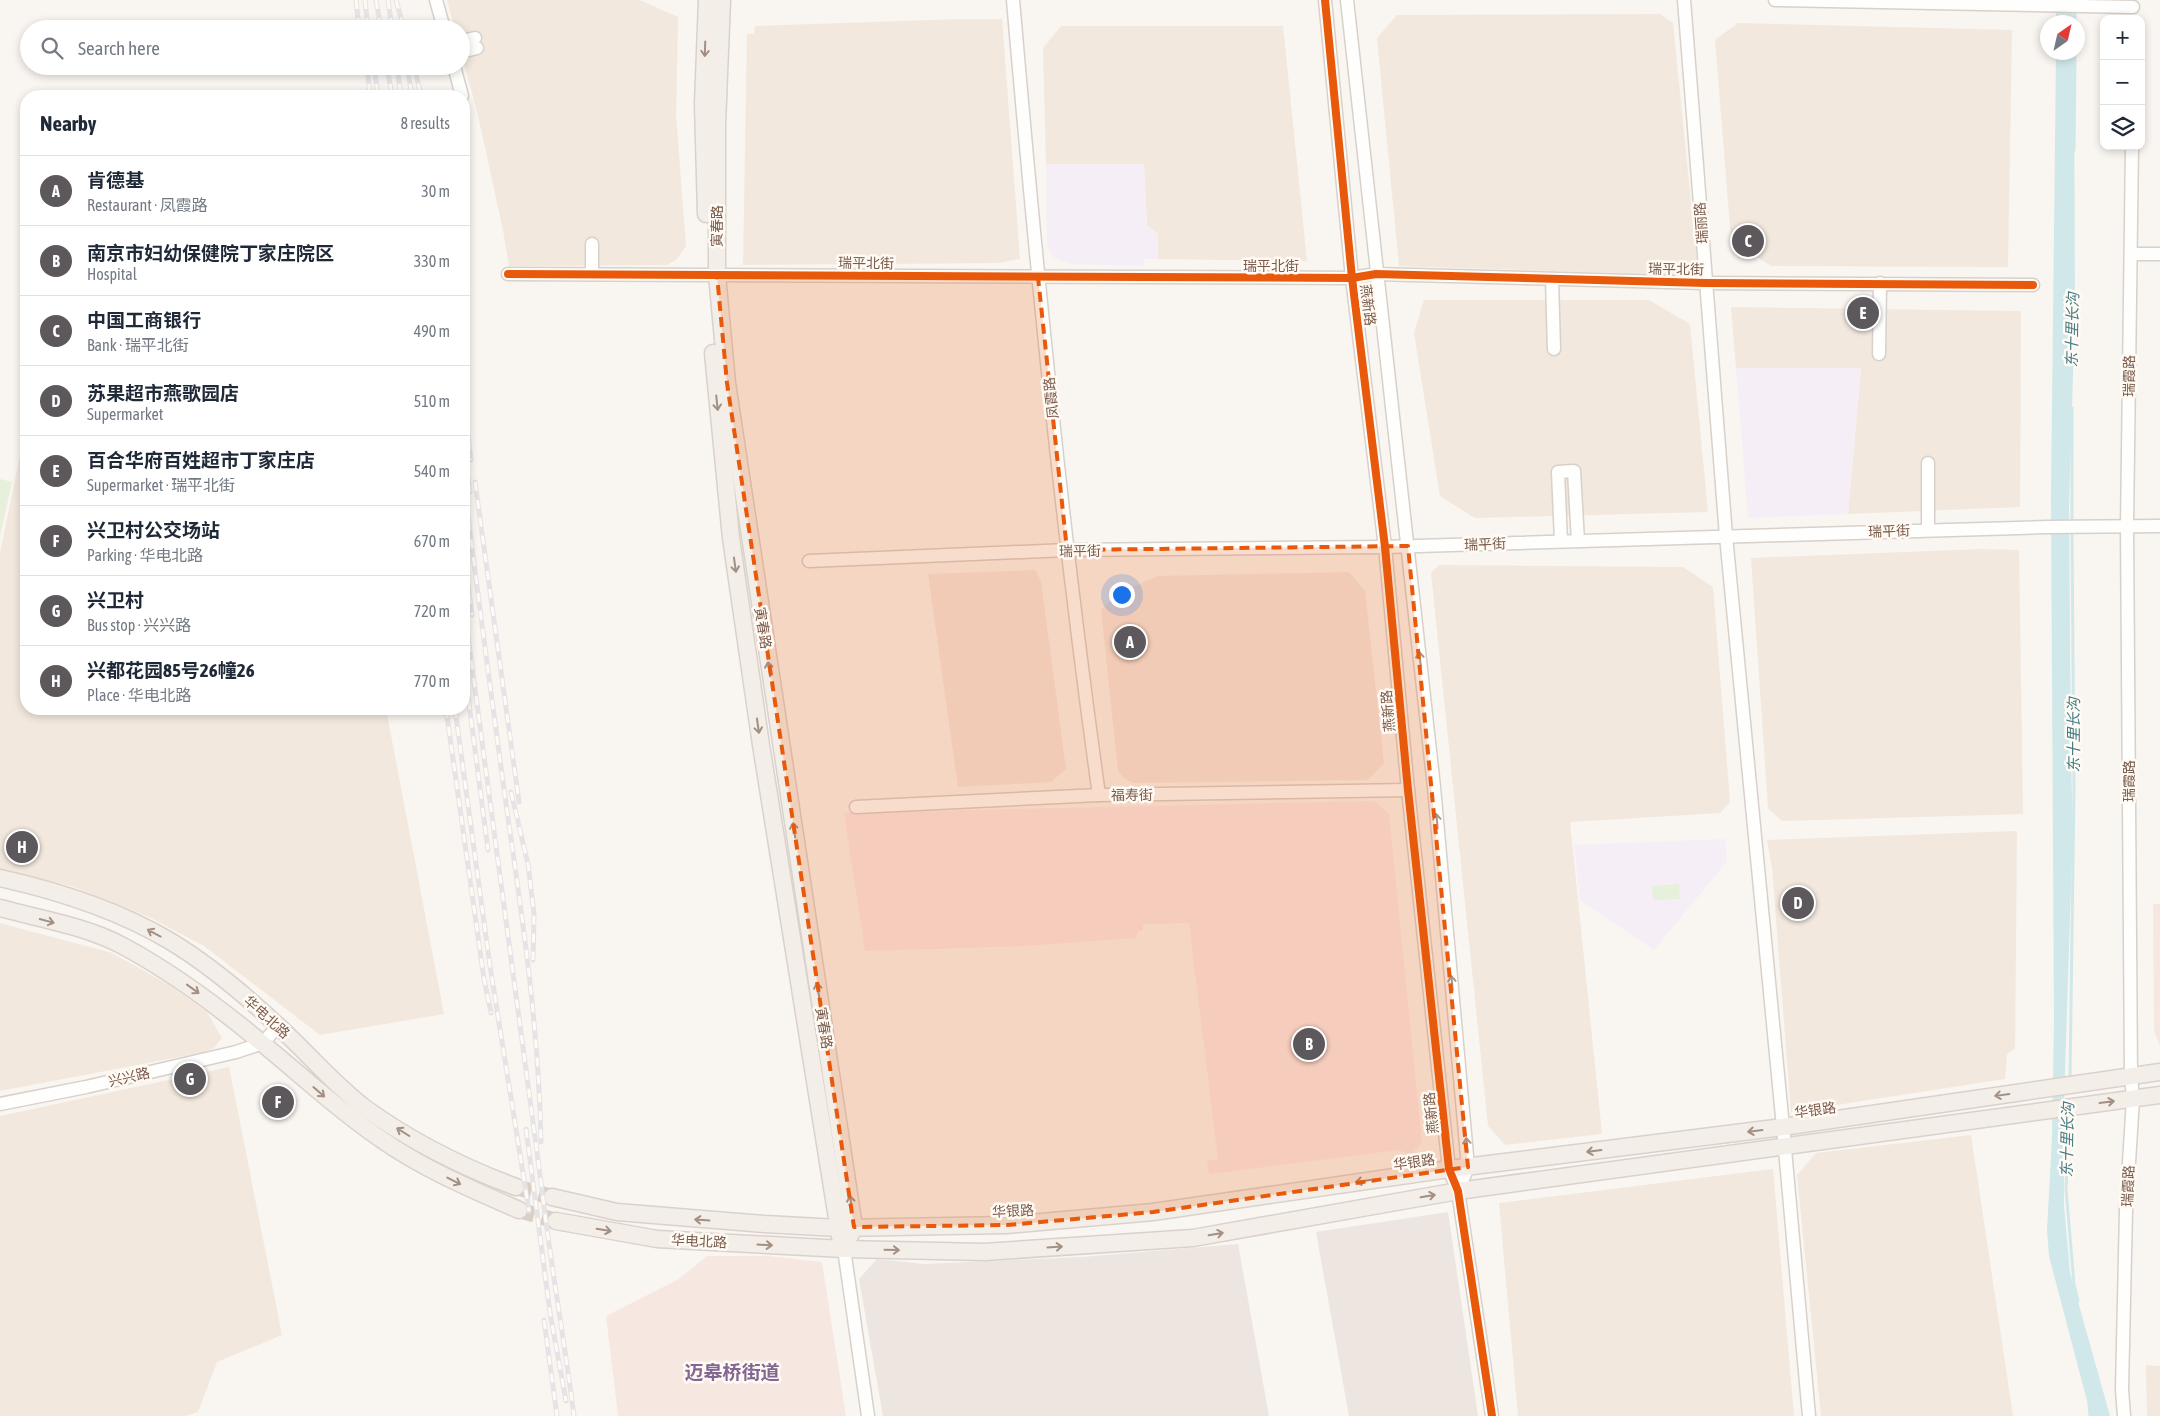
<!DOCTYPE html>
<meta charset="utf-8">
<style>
body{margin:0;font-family:"Asap Condensed","Noto Sans SC",sans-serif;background:#f2f2f3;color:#1f2937}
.controls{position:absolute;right:15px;top:15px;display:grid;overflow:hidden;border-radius:10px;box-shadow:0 2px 8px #0003}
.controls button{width:45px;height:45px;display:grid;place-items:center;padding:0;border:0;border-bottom:1px solid #e0e1e3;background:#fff;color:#1f2937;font:25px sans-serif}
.compass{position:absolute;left:2040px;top:15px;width:45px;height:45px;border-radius:50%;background:#fff;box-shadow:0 2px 8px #0003;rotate:34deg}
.you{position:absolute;left:1121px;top:594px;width:18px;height:18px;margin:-12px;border:4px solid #fff;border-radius:50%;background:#1a73e8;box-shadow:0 0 0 8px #1a73e833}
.badge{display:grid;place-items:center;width:32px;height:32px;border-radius:50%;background:#5c585b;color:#fff;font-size:16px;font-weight:700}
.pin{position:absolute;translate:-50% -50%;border:2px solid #fff;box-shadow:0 1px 5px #0006}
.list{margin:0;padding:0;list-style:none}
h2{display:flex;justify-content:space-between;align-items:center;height:65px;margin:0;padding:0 20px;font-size:21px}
h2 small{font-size:16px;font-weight:400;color:#747a83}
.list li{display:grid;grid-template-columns:32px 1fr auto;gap:15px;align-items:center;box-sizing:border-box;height:70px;padding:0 20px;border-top:1px solid #e0e1e3}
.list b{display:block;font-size:19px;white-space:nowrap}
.list p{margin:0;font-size:16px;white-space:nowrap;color:#747a83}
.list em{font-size:16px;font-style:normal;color:#747a83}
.icon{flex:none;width:28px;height:28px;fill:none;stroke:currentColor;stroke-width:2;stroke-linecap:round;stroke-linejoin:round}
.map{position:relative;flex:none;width:2160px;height:1416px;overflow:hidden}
.search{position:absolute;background:#fff;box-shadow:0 2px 8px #0003;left:20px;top:20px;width:450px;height:55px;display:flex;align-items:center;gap:12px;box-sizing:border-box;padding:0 18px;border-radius:28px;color:#747a83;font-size:19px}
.panel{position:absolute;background:#fff;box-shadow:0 2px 8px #0003;left:20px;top:90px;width:450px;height:625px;border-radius:20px}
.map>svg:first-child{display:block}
</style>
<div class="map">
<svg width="2160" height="1416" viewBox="0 0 2160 1416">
<rect width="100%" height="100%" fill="#f9f5f0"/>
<!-- residential -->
<g fill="#f2e8de">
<path d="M447,0H640L678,17L676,115L686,246L677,259L667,265L509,266L503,230L477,111L461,53V29H455Z"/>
<path d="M1660,14L1673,23L1697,263L1685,275L1399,266L1377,38L1397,15Z"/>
<path d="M961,19H1002L1020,259L998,263L743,265L747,34H754L755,26Z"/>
<path d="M1738,23L2012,30L2008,267L1771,266L1731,239L1715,40Z"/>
<path d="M1061,26H1283L1307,261L1158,259V234L1147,225L1144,164H1046L1043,48Z"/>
<path d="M1424,300H1649L1690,324L1708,512L1475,518L1440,496L1414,333Z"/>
<path d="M1731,307L2021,311L2020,507L1848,514L1861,368H1736Z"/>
<path d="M26,426V709H386L444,1014L320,1035L204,946L149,917L71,886L0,869V553Z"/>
<path d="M1982,549L2019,550L2023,814L1782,821L1768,808L1751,558Z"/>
<path d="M1439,565L1683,567L1713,587L1730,802L1720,813L1570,822L1602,1134L1505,1145L1488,1126L1431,573Z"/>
<path d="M2017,831L2015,1049L2007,1054L2005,1079L1791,1112L1772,868L1767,840Z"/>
<path d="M0,923L112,953L169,985L207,1012L222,1038L214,1048L205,1052L0,1091Z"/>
<path d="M229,1067L282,1335L217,1362L198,1412L185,1416H0V1116Z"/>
<path d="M1971,1135L2013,1416H1821L1797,1175L1816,1153Z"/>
<path d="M1773,1169L1794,1416H1518L1499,1203Z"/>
<path d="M2146,1365L2160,1366V1416H2147Z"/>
</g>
<!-- commercial -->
<g fill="#f6e8e1">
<path d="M1035,570L1041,581L1066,769L1051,782L958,787L928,574Z"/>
<path d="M1349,572L1365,591L1384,763L1368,780L1133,783L1125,779L1118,771L1101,610L1119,593L1158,576Z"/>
<path d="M2153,904H2160V1046L2154,1031Z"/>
<path d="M707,1256H767L822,1262L846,1416H618L606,1316L679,1279Z"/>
</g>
<!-- industrial -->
<g fill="#ede5e0">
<path d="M1448,1212L1478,1416H1349L1316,1232Z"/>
<path d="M1238,1244L1269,1416H883L859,1279L877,1259L924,1264L1082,1257Z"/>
</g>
<!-- education -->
<g fill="#f6eef6">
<path d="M1046,164H1144L1147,225L1158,234V259H1144V266L1070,264L1054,258L1047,246Z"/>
<path d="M1736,368H1861L1848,514L1748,518Z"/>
<path d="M1725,839L1727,861L1654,950L1580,900L1574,845Z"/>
</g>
<!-- medical -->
<path fill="#fae9e9" d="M1373,801L1381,806L1389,814L1422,1143L1410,1155L1399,1150L1209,1174L1207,1161L1218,1159L1189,923L1143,924V930L1138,931L1135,938L1023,946L865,951L844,813Z"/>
<!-- green -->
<g fill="#e7f0db">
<path d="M0,479L12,482L0,536Z"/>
<path d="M1679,884L1680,899L1653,900L1652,886Z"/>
</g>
<!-- water -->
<g fill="#d0e8ea">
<rect x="2056" y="0" width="18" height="22"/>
<path d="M2056,53H2074L2075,310L2069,505L2071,764L2073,825L2064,1102V1205L2070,1273L2110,1416H2091L2049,1256L2047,1230L2052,1139L2054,1021L2051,498Z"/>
</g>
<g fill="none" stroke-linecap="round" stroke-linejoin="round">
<!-- stream -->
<g stroke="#d0e8ea" stroke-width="3">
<path d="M2075,8V22"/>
<path d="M2074,150L2075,52"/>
<path d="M2072,408V525"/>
<path d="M2070,1080L2074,790L2072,531"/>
<path d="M2069,1113L2066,1189L2074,1284L2078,1301"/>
<path d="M2089,1404L2090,1416"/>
</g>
<!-- major-tunnel -->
<g stroke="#d9cfc7" stroke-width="16" stroke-dasharray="16 8" stroke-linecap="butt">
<path d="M516,1187L552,1197"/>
<path d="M519,1210L556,1221"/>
</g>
<defs>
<g id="minor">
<path d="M436,0L444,29"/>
<path d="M1013,0C1036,266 1062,531 1099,795"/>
<path d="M1325,0L1352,278L1385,547L1408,790L1449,1169L1458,1191L1492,1416"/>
<path d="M1347,0L1434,787L1468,1167L1458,1191"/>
<path d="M1684,0L1726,536L1783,1127L1809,1416"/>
<path d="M1775,0L2133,7"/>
<path d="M467,40L475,38"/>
<path d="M469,50L477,48"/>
<path d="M454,66L462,96"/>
<path d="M592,244V274"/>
<path d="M2131,254H2160"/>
<path d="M508,274L1352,278L1376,274L1705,283L2033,285"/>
<path d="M1552,279L1554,349"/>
<path d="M1879,354L1880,283"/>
<path d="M1928,463V530"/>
<path d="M1561,541L1558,472L1574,471L1578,541"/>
<path d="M809,561L1067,550L1385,547L2047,527L2160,526"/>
<path d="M856,807L1099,795L1408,790"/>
<path d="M0,1104L86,1087L236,1052L263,1043L278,1026"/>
<path d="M844,1249L868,1416"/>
<path d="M2124,1416L2122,1389L2126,1210L2133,1099L2131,1076L2127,527L2132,146"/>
</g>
<g id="major">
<path d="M722,0L717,125V275L727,383L854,1227L850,1236"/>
<path d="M706,214L703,104L707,0"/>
<path d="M713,353L731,538L761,745L840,1237"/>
<path d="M0,878C59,891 118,910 170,941C208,964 244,994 277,1025C307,1052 333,1084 365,1108C412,1142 462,1167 516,1187"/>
<path d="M0,908C40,919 86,926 123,946C173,973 219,1007 263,1044C301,1075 337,1109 378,1137C421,1168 471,1189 519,1210"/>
<path d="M552,1197L617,1212L765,1224L838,1228L1007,1225L1153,1212L1449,1169L1783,1127L2160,1072"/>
<path d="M556,1221L657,1239L844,1249L984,1252L1193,1238L1458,1191L2160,1095"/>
</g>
</defs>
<!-- minor casing -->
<use href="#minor" stroke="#d7d1cb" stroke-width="15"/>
<!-- major casing -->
<use href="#major" stroke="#dad1cc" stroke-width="19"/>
<!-- minor -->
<use href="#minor" stroke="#fefefd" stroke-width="12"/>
<!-- major -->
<use href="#major" stroke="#f3eee8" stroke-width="16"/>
<defs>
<g id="rail">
<path d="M356,0L359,29"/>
<path d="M365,0L368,29"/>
<path d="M376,0L381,29"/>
<path d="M388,0L392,29"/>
<path d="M396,0L404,29"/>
<path d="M367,66L370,96"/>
<path d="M374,66L378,96"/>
<path d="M387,66L392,96"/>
<path d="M397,66L401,96"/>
<path d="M407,66L412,96"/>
<path d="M414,66L421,96"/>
<path d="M464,405L471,460"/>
<path d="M464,450L470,492"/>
<path d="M475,482L519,802"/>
<path d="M464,486C478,594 492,703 507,811C523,921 539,1031 541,1142"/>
<path d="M464,559L472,615"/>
<path d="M464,607L541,1182C550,1260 564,1338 574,1416"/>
<path d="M464,665L488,850"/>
<path d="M446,709L484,979L491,1013"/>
<path d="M455,709L490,966L529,1211"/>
<path d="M511,792L528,864L534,914L533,960"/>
<path d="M526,1129L550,1313L566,1401"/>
<path d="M544,1320L557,1416"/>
</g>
</defs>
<!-- rail casing -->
<use href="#rail" stroke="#e6e3e7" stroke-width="5"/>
<!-- rail -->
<use href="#rail" stroke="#fffaf3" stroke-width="3" stroke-dasharray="9" stroke-linecap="butt"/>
<defs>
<g id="cycleway">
<path d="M1325,0L1352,278L1385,547L1408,790L1449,1169L1458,1191L1492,1416"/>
<path d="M508,274L1352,278L1376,274L1705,283L2033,285"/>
</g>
</defs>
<!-- cycleway casing -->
<use href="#cycleway" stroke="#fffaf3" stroke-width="11"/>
<!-- cycleway -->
<use href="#cycleway" stroke="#e8590c" stroke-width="8"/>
</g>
<!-- one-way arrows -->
<defs><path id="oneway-shaft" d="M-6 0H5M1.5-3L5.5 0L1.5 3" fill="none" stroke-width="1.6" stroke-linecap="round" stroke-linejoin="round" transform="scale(1.25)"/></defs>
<g stroke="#a48f83">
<use href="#oneway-shaft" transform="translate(705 49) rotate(92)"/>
<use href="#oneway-shaft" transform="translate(717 403) rotate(84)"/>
<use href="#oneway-shaft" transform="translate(735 565) rotate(82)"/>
<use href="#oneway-shaft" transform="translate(769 669) rotate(-99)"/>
<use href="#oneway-shaft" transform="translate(758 726) rotate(82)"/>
<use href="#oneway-shaft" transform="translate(794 830) rotate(-99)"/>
<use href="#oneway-shaft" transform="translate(47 921) rotate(15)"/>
<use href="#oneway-shaft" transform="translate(154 933) rotate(-152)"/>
<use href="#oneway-shaft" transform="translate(193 989) rotate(36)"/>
<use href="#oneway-shaft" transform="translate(818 990) rotate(-99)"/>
<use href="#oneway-shaft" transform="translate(319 1092) rotate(41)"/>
<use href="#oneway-shaft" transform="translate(2002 1095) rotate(172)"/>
<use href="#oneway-shaft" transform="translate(2107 1102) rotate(-7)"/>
<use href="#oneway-shaft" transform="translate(1755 1131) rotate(173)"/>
<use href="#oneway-shaft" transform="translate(403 1132) rotate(-148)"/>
<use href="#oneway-shaft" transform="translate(1594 1151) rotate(173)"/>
<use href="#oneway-shaft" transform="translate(454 1181) rotate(27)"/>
<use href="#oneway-shaft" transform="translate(1363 1181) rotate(172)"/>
<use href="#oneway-shaft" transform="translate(1428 1196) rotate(-10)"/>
<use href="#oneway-shaft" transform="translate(851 1203) rotate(-99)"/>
<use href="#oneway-shaft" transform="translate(702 1220) rotate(-176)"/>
<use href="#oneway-shaft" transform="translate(604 1230) rotate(9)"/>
<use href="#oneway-shaft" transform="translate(1216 1234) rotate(-10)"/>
<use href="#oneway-shaft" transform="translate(765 1245) rotate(3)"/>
<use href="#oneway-shaft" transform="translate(1055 1247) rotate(-4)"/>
<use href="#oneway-shaft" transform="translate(892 1250) rotate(1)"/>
</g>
<g stroke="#a8958b">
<use href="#oneway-shaft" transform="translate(1420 659) rotate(-96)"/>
<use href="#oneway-shaft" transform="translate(1437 821) rotate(-95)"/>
<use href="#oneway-shaft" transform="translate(1452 983) rotate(-95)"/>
<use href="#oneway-shaft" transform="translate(1467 1145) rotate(-95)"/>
</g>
<!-- marked area -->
<path fill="#e8590c" fill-opacity="0.2" stroke="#e8590c" stroke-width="4" stroke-dasharray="10 6" stroke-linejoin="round" d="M717,275L1038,277L1067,550L1408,546L1468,1167L1153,1212L1007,1225L854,1227L727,383Z"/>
<g text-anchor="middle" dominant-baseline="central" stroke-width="5" stroke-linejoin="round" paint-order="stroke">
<!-- street labels -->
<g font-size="14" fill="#7a5c4d" stroke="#fffaf3">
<text transform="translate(1701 223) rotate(-94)">瑞丽路</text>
<text transform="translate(717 226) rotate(-90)">寅春路</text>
<text transform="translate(866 263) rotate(1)">瑞平北街</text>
<text x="1271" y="266">瑞平北街</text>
<text transform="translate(1676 269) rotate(1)">瑞平北街</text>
<text transform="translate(1368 305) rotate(83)">燕新路</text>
<text transform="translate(2129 376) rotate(-89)">瑞霞路</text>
<text transform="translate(1051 398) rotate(-96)">凤霞路</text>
<text transform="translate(1889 531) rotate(-2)">瑞平街</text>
<text transform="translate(1485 544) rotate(-2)">瑞平街</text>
<text transform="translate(1080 551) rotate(-1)">瑞平街</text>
<text transform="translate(763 628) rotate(81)">寅春路</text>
<text transform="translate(1388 711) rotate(-95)">燕新路</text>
<text transform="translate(2129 781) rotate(-90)">瑞霞路</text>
<text transform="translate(1132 795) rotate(-1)">福寿街</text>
<text transform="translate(267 1017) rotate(42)">华电北路</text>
<text transform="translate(824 1028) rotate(81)">寅春路</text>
<text transform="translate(129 1077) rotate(-13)">兴兴路</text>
<text transform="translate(1815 1110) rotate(-8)">华银路</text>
<text transform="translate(1431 1113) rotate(-96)">燕新路</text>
<text transform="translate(1414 1162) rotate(-8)">华银路</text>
<text transform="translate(2128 1186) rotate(-87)">瑞霞路</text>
<text transform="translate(1013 1211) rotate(-3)">华银路</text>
<text transform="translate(699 1241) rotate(3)">华电北路</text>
</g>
<!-- water labels -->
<g font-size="15" font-style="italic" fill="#437c86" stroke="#fffaf3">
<text transform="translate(2072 330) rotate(-89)">东十里长沟</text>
<text transform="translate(2073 735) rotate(-90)">东十里长沟</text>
<text transform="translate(2067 1140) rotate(-89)">东十里长沟</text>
</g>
<!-- district labels -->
<g font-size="19" font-weight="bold" fill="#846695" stroke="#fffaf3">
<text x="732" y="1372">迈皋桥街道</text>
</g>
</g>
</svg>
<div class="controls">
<button>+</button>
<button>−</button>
<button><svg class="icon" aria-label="layers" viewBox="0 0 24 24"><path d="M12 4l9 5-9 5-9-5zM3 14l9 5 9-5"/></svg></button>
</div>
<svg class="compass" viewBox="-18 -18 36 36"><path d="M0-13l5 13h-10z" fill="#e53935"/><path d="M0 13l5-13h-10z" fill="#747a83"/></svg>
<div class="you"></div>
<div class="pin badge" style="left:1130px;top:642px">A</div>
<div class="pin badge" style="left:1309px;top:1044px">B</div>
<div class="pin badge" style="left:1748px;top:241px">C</div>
<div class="pin badge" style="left:1798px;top:903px">D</div>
<div class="pin badge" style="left:1863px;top:313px">E</div>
<div class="pin badge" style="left:278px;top:1102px">F</div>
<div class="pin badge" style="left:190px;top:1079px">G</div>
<div class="pin badge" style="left:22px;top:847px">H</div>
<div class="search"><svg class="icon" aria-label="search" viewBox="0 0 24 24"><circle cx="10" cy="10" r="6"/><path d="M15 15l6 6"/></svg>Search here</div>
<section class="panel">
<h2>Nearby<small>8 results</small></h2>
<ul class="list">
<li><span class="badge">A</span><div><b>肯德基</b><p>Restaurant · 凤霞路</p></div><em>30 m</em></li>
<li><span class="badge">B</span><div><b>南京市妇幼保健院丁家庄院区</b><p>Hospital</p></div><em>330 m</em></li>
<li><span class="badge">C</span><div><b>中国工商银行</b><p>Bank · 瑞平北街</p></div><em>490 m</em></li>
<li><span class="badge">D</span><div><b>苏果超市燕歌园店</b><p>Supermarket</p></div><em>510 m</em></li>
<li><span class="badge">E</span><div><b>百合华府百姓超市丁家庄店</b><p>Supermarket · 瑞平北街</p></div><em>540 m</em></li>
<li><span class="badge">F</span><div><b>兴卫村公交场站</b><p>Parking · 华电北路</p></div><em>670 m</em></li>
<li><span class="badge">G</span><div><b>兴卫村</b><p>Bus stop · 兴兴路</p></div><em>720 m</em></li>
<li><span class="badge">H</span><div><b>兴都花园85号26幢26</b><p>Place · 华电北路</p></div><em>770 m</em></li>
</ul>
</section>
</div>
